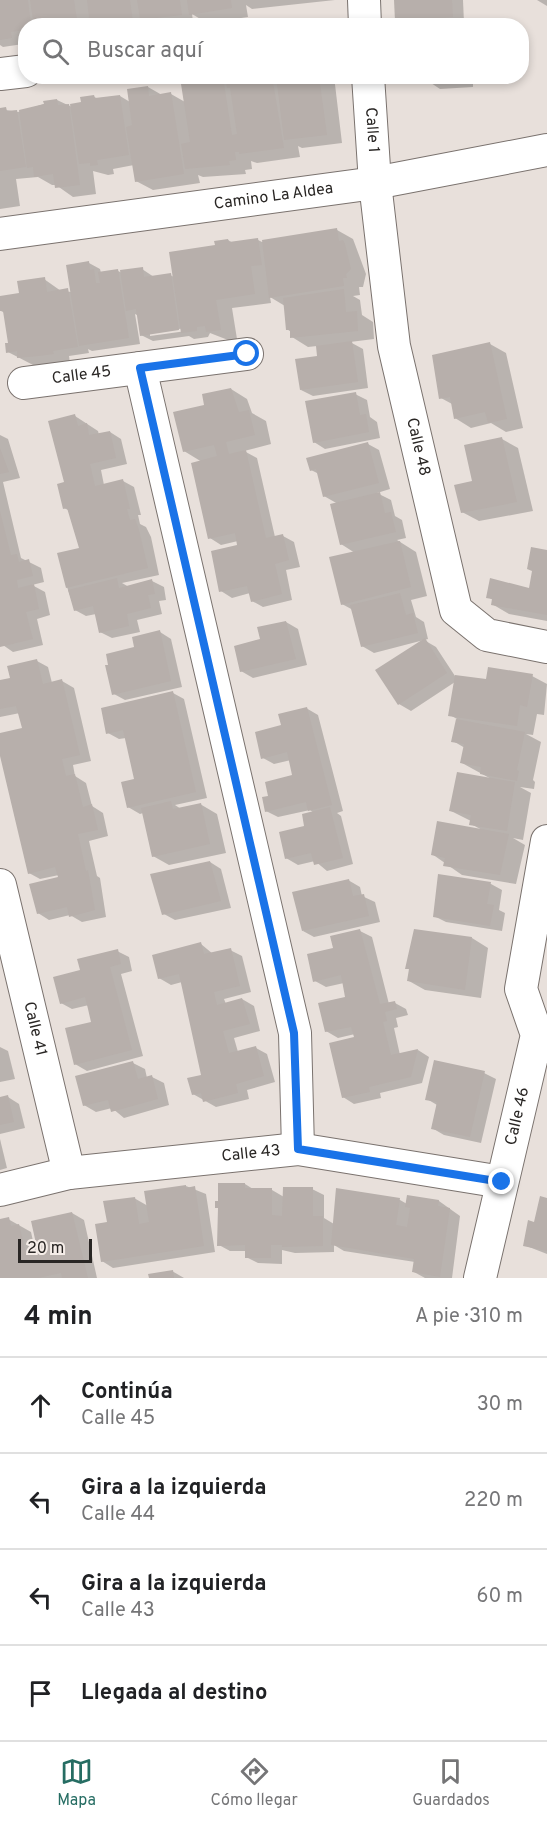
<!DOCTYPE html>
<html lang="es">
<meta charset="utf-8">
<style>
body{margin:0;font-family:Overpass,sans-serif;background:#f2f2f2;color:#202124}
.scale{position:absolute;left:18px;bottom:15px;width:74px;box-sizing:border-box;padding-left:6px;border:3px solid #292624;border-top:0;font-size:16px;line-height:21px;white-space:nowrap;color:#292624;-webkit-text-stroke:4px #f5ede8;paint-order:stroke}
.stop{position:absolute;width:18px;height:18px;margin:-14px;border:4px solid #1a73e8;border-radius:50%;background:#fff}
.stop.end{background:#1a73e8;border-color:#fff;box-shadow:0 2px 6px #0008}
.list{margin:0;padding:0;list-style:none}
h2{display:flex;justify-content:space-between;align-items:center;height:78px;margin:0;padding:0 24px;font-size:26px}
h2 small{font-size:20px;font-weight:400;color:#757577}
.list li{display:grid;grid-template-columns:39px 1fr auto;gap:18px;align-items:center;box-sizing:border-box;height:96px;padding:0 24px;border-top:2px solid #e0e0e0}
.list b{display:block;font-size:22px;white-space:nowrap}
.list p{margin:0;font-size:20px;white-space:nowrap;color:#757577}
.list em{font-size:20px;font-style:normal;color:#757577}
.icon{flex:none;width:33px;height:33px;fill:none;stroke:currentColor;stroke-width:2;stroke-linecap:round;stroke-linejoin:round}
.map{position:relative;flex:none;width:547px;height:1278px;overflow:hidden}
.search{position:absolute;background:#fff;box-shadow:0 3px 9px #0003;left:18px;right:18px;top:18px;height:66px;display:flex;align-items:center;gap:15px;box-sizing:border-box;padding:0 21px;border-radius:24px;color:#757577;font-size:22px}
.sheet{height:462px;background:#fff}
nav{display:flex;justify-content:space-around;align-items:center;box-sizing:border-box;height:84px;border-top:2px solid #e0e0e0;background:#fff;font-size:16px;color:#757577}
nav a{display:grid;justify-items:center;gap:3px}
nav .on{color:#266d63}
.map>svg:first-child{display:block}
</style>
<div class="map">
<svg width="547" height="1278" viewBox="0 0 547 1278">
<rect width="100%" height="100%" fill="#e8e0db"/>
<!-- shadow -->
<g fill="#0003" fill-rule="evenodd">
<path d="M0,0H335L252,9L246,5L248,17L207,23L192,14L193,21L167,26L148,22V26H26L23,44L3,47L0,45Z"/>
<path d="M395,0H463L464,23L406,26L397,20Z"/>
<path d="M537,0H547V6Z"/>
<path d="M267,76L278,80L277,76H334L342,143L302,148L298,146L300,157L257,163L251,161L252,169L245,170L246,174L203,177L198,175L200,183L153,190L136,181L134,165L113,169L114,174L108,175L93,171L96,194L73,197L56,185H52L38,177L16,179L20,206L0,209V109L18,112L57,100L72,107L94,97L99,99L120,96L130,102L148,87L162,95L171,94L185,102L222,79L228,82Z"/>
<path d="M409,76H473V87L440,89L428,81L419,82Z"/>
<path d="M337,230L353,239L366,274L363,287H359L360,295L353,296L360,300L362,315L373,322L374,339L350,342L363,349L368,388L313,396L301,390L319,357L317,346L308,347L292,337L291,332L287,329L285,306L270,297L271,303L232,308L237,339L228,340L210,333L208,337L194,339L189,336L153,341L141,335L139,316L135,314L140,344L92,351L88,349L89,353L69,356L70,363L35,366L8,352L10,344L5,313L1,311L0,298L20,295L44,279L61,291L72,292L89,263L100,269L101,273L118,271L122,273L142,269L154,277L170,275L174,277L228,240L233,243L258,240L262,242ZM186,328V331L150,336V333Z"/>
<path d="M490,344L506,353L523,428L506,432L491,423L471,428L455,418L452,404L441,398Z"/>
<path d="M231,389L247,399L252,413L266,421L271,444L244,451L257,458L275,537L283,536L294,542L300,567L286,570L292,600L263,607L252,601L250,593L232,598L221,591L239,546L238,541L221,545L210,538L202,462L184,451L206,406Z"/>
<path d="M355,394L367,400L370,417L377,422L380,438L325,449L314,442Z"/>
<path d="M75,416L98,431L99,435L110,432L121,439L127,464L101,470L104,485L123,481L134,487L141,515H138L140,524L146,527L151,537L159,575L122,583L129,587L152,581L164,587L166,600L159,601L162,614L137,620L140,632L112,638L100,632L96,614L86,616L75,610L67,587L81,549L70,511L64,508Z"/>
<path d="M0,435L8,439L20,478L3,482L21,558L41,568L44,582L32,585L45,592L50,615L37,619L43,645L13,652L0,643Z"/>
<path d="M502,439L518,448L533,511L479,521L462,512L474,483Z"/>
<path d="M368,444L379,450L390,489L377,493L391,500L395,516L402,520L406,538L397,540L416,552L427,596L411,600L416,617L424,622L428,639L424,640L436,647L455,676L487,681L532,676L547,684L544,715L537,714L533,735L526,734L541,742L533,780L535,782L534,789L520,787L531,793L523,840L513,838L525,845L516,884L462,875L432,854L482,830L471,824V821L451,811L493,780L462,763L465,748L453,741L457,719L450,715L455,682L411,711L399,704L424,640L374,653L362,646L353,610L342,604L355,553L341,544L338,504L324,496L319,474L311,470Z"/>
<path d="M547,552V621L509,614L492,604L493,600L488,597L530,589Z"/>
<path d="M286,622L298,629L307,665L253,678L241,671Z"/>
<path d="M160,632L171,639L182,687L125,700L114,694L136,648Z"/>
<path d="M37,661L48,667L52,683L62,681L74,688L91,761L73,765L75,776L86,783L92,806L103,813L108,836L89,841L97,876L100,878L106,917L82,922L70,915L49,920L38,913L60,878L59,875L40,879L29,873L0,749V734L23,729L20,713L0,717V681L12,679Z"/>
<path d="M173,693L184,699L207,798L175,805L181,809L200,804L217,814L226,853L169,865L153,856L143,813L140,814L128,807L136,780L126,738L119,739L108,733Z"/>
<path d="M306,708L318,715L343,811L337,813L341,816L353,864L327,871L315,861L298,865L286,858L314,813L310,810L278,817L266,811L270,797L294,776L291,760L274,764L263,758L283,727Z"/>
<path d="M210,862L221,869L231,908L175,920L164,914Z"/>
<path d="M439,876L491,884L502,890L499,910L505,913L502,931L446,922L434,916Z"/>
<path d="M348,880L360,887L362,896L375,902L380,922L314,937L303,931Z"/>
<path d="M360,931L372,937L389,1004L395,1003L406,1009L408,1015L396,1018L398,1027L394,1028L400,1055L418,1050L429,1057L422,1083L380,1093L381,1098L354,1104L343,1097L355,1034L338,1038L326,1031L347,998L344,983L326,987L315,981L335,949Z"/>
<path d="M472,938L488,948L481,998L425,990L409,981L410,970L407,968Z"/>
<path d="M201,944L213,954L230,950L242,956L251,992L224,999L226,1004L242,999L254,1006L260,1031L234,1038L238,1052L256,1048L267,1054L275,1082L247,1090L249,1099L216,1107L193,1094L202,1076L182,982L171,985L159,978Z"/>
<path d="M117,951L129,957L132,971L121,974L143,1056L87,1071L75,1064L93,1023L89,1005L72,1009L61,1003L82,972Z"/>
<path d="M0,1047L8,1051L15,1079L0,1082Z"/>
<path d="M133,1063L145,1069L147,1078L152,1077L164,1083L169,1105L124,1118L112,1108L96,1112L84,1105Z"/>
<path d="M484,1073L496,1079L481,1143L444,1135L432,1128L437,1105L427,1099Z"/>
<path d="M8,1097L19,1104L25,1128L0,1134V1099Z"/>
<path d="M0,1139L7,1168L0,1170Z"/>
<path d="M245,1184L253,1189L272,1190L284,1197L312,1189L324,1195V1218L334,1224L338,1189L400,1200L407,1204L408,1196L439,1201L460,1216L452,1278H425L414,1272L415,1262L344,1251L334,1245V1252L295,1253L282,1250V1264L258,1263L246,1257V1251H230L219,1245Z"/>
<path d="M186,1186L206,1194L215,1252L113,1268L102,1261L108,1223L134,1198L148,1206Z"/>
<path d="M547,1199V1254L524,1245Z"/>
<path d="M72,1213L84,1220L97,1278H0V1221L8,1219L31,1232L35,1250L39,1249Z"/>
<path d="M172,1271L184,1278H151Z"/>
</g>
<!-- building -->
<g fill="#b7afab">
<path d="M0,0H28L31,26H26V30L11,32L12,38L0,40Z"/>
<path d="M30,0H74L78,26H34Z"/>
<path d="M87,0H130L133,22L90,26Z"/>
<path d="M137,0H180L182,15L156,18V22L149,23L148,18L140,19Z"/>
<path d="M187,0H231L232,8L189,15Z"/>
<path d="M394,0H452L453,17L395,21Z"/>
<path d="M225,76H272L284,148L239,154V152H235L236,160L229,161L230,165L185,169L181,144L190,142L181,84L223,77L232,135L237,134L230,88H227Z"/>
<path d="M276,76H319L327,135L284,140Z"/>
<path d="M426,76H462V81L427,84Z"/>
<path d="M148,86L149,96L171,92L184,174L135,182L126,127L132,125L127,89Z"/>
<path d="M94,95L95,98L120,95L129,155L97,160L98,165L90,166V163L79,164L70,104L81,102L80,97Z"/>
<path d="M57,99L58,105L69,104L80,185L55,188L53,174L34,177L33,167L27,168L19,110L44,104L43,101Z"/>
<path d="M6,107L7,111L17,110L26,167L0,171V108Z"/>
<path d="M337,228L339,241L343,240L345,244L351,269L346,274L347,278H343L344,286L269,298L262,240Z"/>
<path d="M258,238L262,265L251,266L255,294L216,300L221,330L206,332L205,326L197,327V331L181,333L169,252L215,245L214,241L228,239L229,242Z"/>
<path d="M89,261L90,270L94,269L96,283H100L98,272L118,269L129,338L79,346L66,265Z"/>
<path d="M143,267L144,277L171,273L179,330L140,336L136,309L126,311L120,270Z"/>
<path d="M45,277L47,292L68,288L78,347L53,351L54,354L39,356L17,358V351L6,353L5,343H8L3,311H0V296L19,293L17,281Z"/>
<path d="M344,289L346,312L357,311L358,331L290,338V330H286L283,298Z"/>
<path d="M352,341L358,382L300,390L295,359L317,356L316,346Z"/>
<path d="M490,342L507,419L488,423L485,412L454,419L450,397L439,399L432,355Z"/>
<path d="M231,388L239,412L249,410L255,435L226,442L229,454L246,450L266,538L283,534L289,560L275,564L282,594L251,602L247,586L219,592L211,551L237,545L235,533L208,539L191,463L217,456L214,445L183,452L173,412L204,405L202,394Z"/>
<path d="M356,392L360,415L366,414L369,432L313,443L305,401Z"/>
<path d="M75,414L78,426L87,423L89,435L110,431L116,458L90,464L95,486L123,479L130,509H127L130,520L135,519L139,530L148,568L66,588L57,553L79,548L67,508L63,509L57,484L64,482L48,421Z"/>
<path d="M502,437L517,502L461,513L454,485L472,481L464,445Z"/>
<path d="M368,442L379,483L323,497L316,469L310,471L306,458Z"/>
<path d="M0,448L9,472L0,474Z"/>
<path d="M380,492L385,513L391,512L396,532L340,545L330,504Z"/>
<path d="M0,511L11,555L17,554L19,562L29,559L33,576L17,580L18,588L34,584L39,609L26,612L33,639L0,647Z"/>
<path d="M400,541L411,587L341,605L329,557Z"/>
<path d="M531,547L547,550V615L491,605L492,599L486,598L490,578L529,588L532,571L527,569Z"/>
<path d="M117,578L119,588L152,579L155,594L148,595L151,608L127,614L129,626L99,633L93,606L74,611L68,590Z"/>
<path d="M400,593L406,615L413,613L418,633L361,647L350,605Z"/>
<path d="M286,621L296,659L240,672L234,646L260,639L257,627Z"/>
<path d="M160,630L171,681L112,695L105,665H108L106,654L134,647L132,637Z"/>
<path d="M425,638L447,673L398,705L375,670Z"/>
<path d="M37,659L43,684L62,679L80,755L62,759L66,776L75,774L83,807L92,804L98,830L78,834L86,871L88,870L95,910L69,917L67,907L37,914L29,884L58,877L55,867L28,874L0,756V733L22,728L16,706L0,709V680L10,678L7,666Z"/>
<path d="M488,667L533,674L527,707L520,705L517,726L448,716L455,675L486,679Z"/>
<path d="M173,691L196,792L127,808L121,782L134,779L123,730L106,734L101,708Z"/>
<path d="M307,707L332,805L308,811L306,802L265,812L262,797L268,796L265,782L292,775L287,752L261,759L255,732L281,725L278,714Z"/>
<path d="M456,719L525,732L517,770L519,771L517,781L480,774L481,767L460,763L464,744L451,742Z"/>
<path d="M457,772L515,782L507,831L469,825L471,815L449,811Z"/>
<path d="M171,801L173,809L201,803L210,844L152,857L141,808Z"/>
<path d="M330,807L343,858L314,865L311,853L285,859L279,832L304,826L302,814Z"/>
<path d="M437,821L509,834L500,875L443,866L445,858L431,855Z"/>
<path d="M210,861L221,901L162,915L150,874Z"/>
<path d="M438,874L491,882L487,904L494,905L490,926L433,917Z"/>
<path d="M349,879L353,896L364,894L369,916L302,931L292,892Z"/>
<path d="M360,929L380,1004L395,1001L397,1009L385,1012L387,1021L383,1022L391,1055L418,1049L411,1077L369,1087L370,1092L342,1098L329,1043L354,1037L351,1027L325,1032L318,1003L345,997L341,975L313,982L307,954L333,948L330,936Z"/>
<path d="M414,929L472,937L465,990L407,981L409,969H405Z"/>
<path d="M201,942L204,954L231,948L240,986L214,992L217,1005L242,998L250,1024L223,1031L229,1053L256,1046L264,1076L236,1084L238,1093L203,1102L201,1093L192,1095L187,1078L201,1075L179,974L158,979L152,955Z"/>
<path d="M118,949L121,964L110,967L132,1050L74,1065L65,1028L91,1022L88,1009L85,997L60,1004L53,977L80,970L77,959Z"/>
<path d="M434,1060L485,1071L470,1137L431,1129L437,1102L425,1100Z"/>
<path d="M133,1061L138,1079L152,1075L158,1099L111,1112L108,1100L83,1106L75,1076Z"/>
<path d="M8,1095L14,1122L0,1125V1097Z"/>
<path d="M218,1183H245V1188H272V1215L282,1216L283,1187H313V1216H323V1246L282,1247V1245H271V1258H245V1245L217,1246L218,1208H215V1201H218Z"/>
<path d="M186,1185V1188L195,1186L204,1246L101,1262L95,1224L107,1222L103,1201L135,1197L139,1224L149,1222L144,1191Z"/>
<path d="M336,1188L400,1198L396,1225L407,1227L410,1208L405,1207L407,1195L439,1200L438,1206L450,1208L440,1277L412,1272L414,1259L331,1245Z"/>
<path d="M540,1196L547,1198V1251L523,1246L528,1220L534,1222Z"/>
<path d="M72,1212L88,1278H62L61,1273L38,1278H0V1219L9,1217L11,1226L19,1224L25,1250L37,1248L31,1221Z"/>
<path d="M173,1270L174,1278H149L148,1274Z"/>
</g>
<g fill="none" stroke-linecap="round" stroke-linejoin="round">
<defs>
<g id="minor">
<path d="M364,0L365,26"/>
<path d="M0,74L26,71"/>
<path id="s1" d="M368,76L375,183L394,346L456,610L487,635L547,647"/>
<path id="s2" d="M0,234L375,183L547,150"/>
<path d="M140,368L295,1033L298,1149"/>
<path id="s3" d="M24,383L247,354"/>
<path id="s4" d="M0,885L69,1173"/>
<path id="s5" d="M0,1190L69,1173L298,1149L502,1182"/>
<path id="s6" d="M480,1278L537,1035L521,989L547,841"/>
</g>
</defs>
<!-- minor casing -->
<use href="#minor" stroke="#7a726e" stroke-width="34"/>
<!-- minor -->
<use href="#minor" stroke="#fff" stroke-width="32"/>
</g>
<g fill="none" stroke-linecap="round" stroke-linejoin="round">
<!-- route -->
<path stroke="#1a73e8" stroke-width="8" d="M247,354L140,368L294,1033L298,1149L502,1182"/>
</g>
<g text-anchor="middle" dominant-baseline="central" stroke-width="5" stroke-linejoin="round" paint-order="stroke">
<!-- street labels -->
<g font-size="16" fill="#292624" stroke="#f5ede8">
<text stroke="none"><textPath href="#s1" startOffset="54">Calle 1</textPath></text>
<text stroke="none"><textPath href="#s2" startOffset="276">Camino La Aldea</textPath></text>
<text stroke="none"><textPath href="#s3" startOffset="58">Calle 45</textPath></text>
<text stroke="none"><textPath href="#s1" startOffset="375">Calle 48</textPath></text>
<text stroke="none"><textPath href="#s4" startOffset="148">Calle 41</textPath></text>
<text stroke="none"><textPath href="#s6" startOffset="166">Calle 46</textPath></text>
<text stroke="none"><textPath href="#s5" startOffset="254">Calle 43</textPath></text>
</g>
</g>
</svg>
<div class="scale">20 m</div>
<div class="stop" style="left:247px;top:354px"></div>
<div class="stop end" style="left:502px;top:1182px"></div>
<div class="search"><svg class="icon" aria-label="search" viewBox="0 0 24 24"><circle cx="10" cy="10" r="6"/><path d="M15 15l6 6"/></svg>Buscar aquí</div>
</div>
<section class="sheet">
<h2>4 min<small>A pie · 310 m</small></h2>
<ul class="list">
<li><svg class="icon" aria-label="ahead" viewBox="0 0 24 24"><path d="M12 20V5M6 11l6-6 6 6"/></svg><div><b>Continúa</b><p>Calle 45</p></div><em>30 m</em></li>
<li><svg class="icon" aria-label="left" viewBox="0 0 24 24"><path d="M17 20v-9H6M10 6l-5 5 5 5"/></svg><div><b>Gira a la izquierda</b><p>Calle 44</p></div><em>220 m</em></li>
<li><svg class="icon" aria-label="left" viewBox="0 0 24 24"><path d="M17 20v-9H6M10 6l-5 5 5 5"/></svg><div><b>Gira a la izquierda</b><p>Calle 43</p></div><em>60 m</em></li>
<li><svg class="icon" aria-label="arrive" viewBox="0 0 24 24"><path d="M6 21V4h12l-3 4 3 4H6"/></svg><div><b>Llegada al destino</b></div></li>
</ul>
</section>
<nav>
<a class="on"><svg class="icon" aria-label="map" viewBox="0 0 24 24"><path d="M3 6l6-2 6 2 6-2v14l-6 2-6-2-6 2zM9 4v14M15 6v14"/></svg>Mapa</a>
<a><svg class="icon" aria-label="directions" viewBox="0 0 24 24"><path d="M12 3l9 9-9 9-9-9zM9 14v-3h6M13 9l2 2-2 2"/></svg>Cómo llegar</a>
<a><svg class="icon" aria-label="saved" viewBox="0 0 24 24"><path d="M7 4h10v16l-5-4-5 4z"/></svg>Guardados</a>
</nav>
